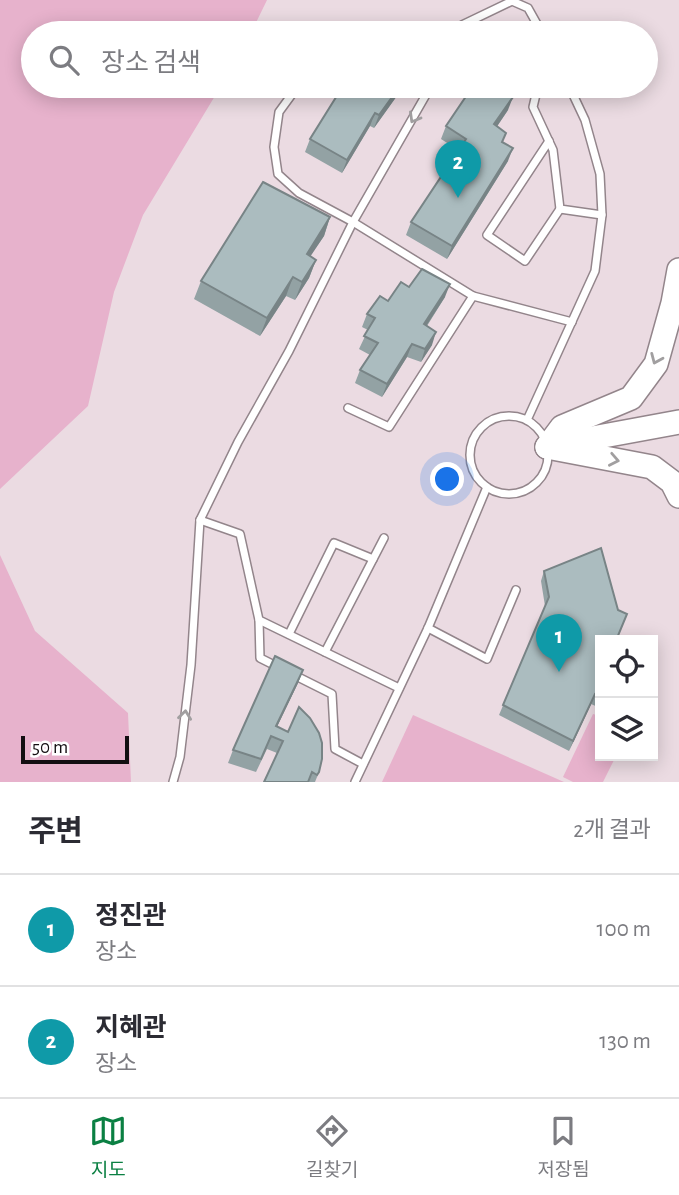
<!DOCTYPE html>
<html lang="ko">
<meta charset="utf-8">
<style>
body{margin:0;font-family:"Alegreya Sans","Noto Sans KR",sans-serif;background:#f7f7f7;color:#2b2b33}
.controls{position:absolute;right:21px;bottom:21px;display:grid;overflow:hidden;border-radius:0px;box-shadow:0 4px 18px #0003}
.controls button{width:63px;height:63px;display:grid;place-items:center;padding:0;border:0;border-bottom:2px solid #e1e1e2;background:#fff;color:#2b2b33;font:35px sans-serif}
.scale{position:absolute;left:21px;bottom:18px;width:108px;box-sizing:border-box;padding-left:7px;border:4px solid #130e11;border-top:0;font-size:19px;line-height:24px;white-space:nowrap;color:#130e11;-webkit-text-stroke:5px #fff;paint-order:stroke}
.you{position:absolute;left:448px;top:480px;width:24px;height:24px;margin:-18px;border:5px solid #fff;border-radius:50%;background:#1a73e8;box-shadow:0 0 0 10px #1a73e833}
.badge{display:grid;place-items:center;width:46px;height:46px;border-radius:50%;background:#0b8043;color:#fff;font-size:23px;font-weight:700}
.pin{position:absolute;translate:-50% -58px;filter:drop-shadow(0 2px 4px #0008)}
.pin::after{content:'';position:absolute;top:37px;width:24px;height:21px;background:inherit;clip-path:polygon(0 0,100% 0,50% 100%)}
.list{margin:0;padding:0;list-style:none}
h2{display:flex;justify-content:space-between;align-items:center;height:91px;margin:0;padding:0 28px;font-size:30px}
h2 small{font-size:23px;font-weight:400;color:#7c7c81}
.list li{display:grid;grid-template-columns:46px 1fr auto;gap:21px;align-items:center;box-sizing:border-box;height:112px;padding:0 28px;border-top:2px solid #e1e1e2}
.list b{display:block;font-size:26px;white-space:nowrap}
.list p{margin:0;font-size:23px;white-space:nowrap;color:#7c7c81}
.list em{font-size:23px;font-style:normal;color:#7c7c81}
.icon{flex:none;width:38px;height:38px;fill:none;stroke:currentColor;stroke-width:2;stroke-linecap:round;stroke-linejoin:round}
.map{position:relative;flex:none;width:679px;height:782px;overflow:hidden}
.search{position:absolute;background:#fff;box-shadow:0 4px 18px #0003;left:21px;right:21px;top:21px;height:77px;display:flex;align-items:center;gap:18px;box-sizing:border-box;padding:0 24px;border-radius:38px;color:#7c7c81;font-size:26px}
.sheet{height:315px;background:#fff}
nav{display:flex;justify-content:space-around;align-items:center;box-sizing:border-box;height:98px;border-top:2px solid #e1e1e2;background:#fff;font-size:19px;color:#7c7c81}
nav a{display:grid;justify-items:center;gap:4px}
nav .on{color:#0b8043}
.map>svg:first-child{display:block}
</style>
<div class="map">
<svg width="679" height="782" viewBox="0 0 679 782">
<rect width="100%" height="100%" fill="#ebdbe2"/>
<!-- green -->
<g fill="#e7b2cc">
<path d="M0,0H267L251,33H33V86H221L143,215L114,292L88,406L0,489Z"/>
<path d="M0,555L35,631L128,713L131,782H0Z"/>
<path d="M593,714L600,716V756H616L603,782H573L563,777Z"/>
<path d="M413,715L564,782H382Z"/>
</g>
<g fill="none" stroke-linecap="round" stroke-linejoin="round">
<defs>
<g id="service">
<path d="M458,33L462,25L512,1L528,8L542,33"/>
<path d="M298,86L279,112L274,147L278,174L299,193L353,222L473,296"/>
<path d="M538,86L533,107L553,150L560,209L602,215"/>
<path d="M549,141L487,235L525,261L560,209"/>
<path d="M348,408L389,427L473,296L572,322"/>
<circle cx="509" cy="455" r="39"/>
<path d="M527,420L595,271L602,215L600,174L585,120L569,86"/>
<path d="M200,520L240,534L259,620L399,688"/>
<path d="M259,620L260,658L278,667"/>
<path d="M428,628L487,659L516,590"/>
<path d="M289,634L334,543L373,559"/>
<path d="M325,652L384,538"/>
<path d="M292,674L332,694L335,749L363,764"/>
<path d="M173,782L180,757L191,665L200,520L238,442L289,351L353,222L431,86"/>
<path d="M355,782L428,628L487,487"/>
</g>
<g id="primary">
<path d="M560,444L679,422"/>
<path d="M547,447L562,427L631,398L656,364L673,303L679,270"/>
<path d="M547,447L652,467L672,482L679,496"/>
</g>
</defs>
<!-- service casing -->
<use href="#service" stroke="#93858b" stroke-width="10"/>
<!-- primary casing -->
<use href="#primary" stroke="#93858b" stroke-width="26"/>
<!-- service -->
<use href="#service" stroke="#fff" stroke-width="7"/>
<!-- primary -->
<use href="#primary" stroke="#fff" stroke-width="23"/>
</g>
<!-- wall -->
<g fill="#93a2a4">
<path d="M404,86L374,128L370,126L342,173L305,152L310,139Z"/>
<path d="M508,110L497,126L508,161L447,259L406,235L411,222L458,150L441,139L446,126Z"/>
<path d="M330,217L324,236L310,256L316,260L309,278L295,300L286,296L260,336L194,299L201,281Z"/>
<path d="M409,287L445,297L427,326L432,345L421,362L407,357L382,397L355,383L360,370L370,355L359,349L368,330L362,327L367,314Z"/>
<path d="M544,571L600,640V708L591,704L569,751L499,715L545,606L541,581Z"/>
<path d="M303,670L298,683L277,727L319,772L315,782H264L277,753L267,749L256,772L228,763L233,750Z"/>
</g>
<!-- shaded-wall -->
<g fill="#788486">
<path d="M400,86H404L374,128L379,115Z"/>
<path d="M513,97L508,110L490,137L494,124Z"/>
<path d="M375,113L370,126L342,173L347,160Z"/>
<path d="M513,148L508,161L447,259L452,246Z"/>
<path d="M330,217L324,236L300,272L307,254Z"/>
<path d="M316,260L309,278L295,300L302,282Z"/>
<path d="M293,277L286,296L260,336L267,318Z"/>
<path d="M450,284L445,297L419,337L424,324Z"/>
<path d="M436,332L432,345L421,362L425,349Z"/>
<path d="M412,344L407,357L382,397L387,384Z"/>
<path d="M303,670L298,683L271,739L276,726Z"/>
<path d="M595,694L591,704L569,751L573,741Z"/>
</g>
<!-- building -->
<g fill="#abbcbf" stroke="#788486" stroke-width="2">
<path d="M343,86H400L379,115L375,113L347,160L310,139Z"/>
<path d="M473,86H494L513,97L494,124L506,133L502,142L513,148L452,246L411,222L466,139L446,126Z"/>
<path d="M263,182L330,217L307,254L316,260L302,282L293,277L267,318L201,281Z"/>
<path d="M422,269L450,284L424,324L436,332L425,349L412,344L387,384L360,370L378,343L364,336L375,318L367,314L380,296L388,301L401,282L409,287Z"/>
<path d="M601,548L618,610L627,614L617,638L621,640H600V696L595,694L573,741L503,705L549,597L544,571Z"/>
<path d="M275,656L303,670L276,726L288,732L299,707L310,718L319,733L322,743V759L319,772L317,775L312,772L308,782H264L283,741L271,736L261,759L233,750Z"/>
</g>
<!-- one-way arrows -->
<defs><path id="oneway-chevron" d="M-2-3.5L2.5 0L-2 3.5" fill="none" stroke-width="1.6" stroke-linecap="round" stroke-linejoin="round" transform="scale(1.75)"/></defs>
<g stroke="#a19fa0">
<use href="#oneway-chevron" transform="translate(414 118) rotate(120)"/>
<use href="#oneway-chevron" transform="translate(656 359) rotate(113)"/>
<use href="#oneway-chevron" transform="translate(614 460) rotate(11)"/>
<use href="#oneway-chevron" transform="translate(185 715) rotate(-83)"/>
</g>
</svg>
<div class="controls">
<button><svg class="icon" aria-label="locate" viewBox="0 0 24 24"><circle cx="12" cy="12" r="6"/><path d="M12 2v4M12 18v4M2 12h4M18 12h4"/></svg></button>
<button><svg class="icon" aria-label="layers" viewBox="0 0 24 24"><path d="M12 4l9 5-9 5-9-5zM3 14l9 5 9-5"/></svg></button>
</div>
<div class="scale">50 m</div>
<div class="you"></div>
<div class="pin badge" style="left:559px;top:672px;background:#0f9aa8">1</div>
<div class="pin badge" style="left:458px;top:198px;background:#0f9aa8">2</div>
<div class="search"><svg class="icon" aria-label="search" viewBox="0 0 24 24"><circle cx="10" cy="10" r="6"/><path d="M15 15l6 6"/></svg>장소 검색</div>
</div>
<section class="sheet">
<h2>주변<small>2개 결과</small></h2>
<ul class="list">
<li><span class="badge" style="background:#0f9aa8">1</span><div><b>정진관</b><p>장소</p></div><em>100 m</em></li>
<li><span class="badge" style="background:#0f9aa8">2</span><div><b>지혜관</b><p>장소</p></div><em>130 m</em></li>
</ul>
</section>
<nav>
<a class="on"><svg class="icon" aria-label="map" viewBox="0 0 24 24"><path d="M3 6l6-2 6 2 6-2v14l-6 2-6-2-6 2zM9 4v14M15 6v14"/></svg>지도</a>
<a><svg class="icon" aria-label="directions" viewBox="0 0 24 24"><path d="M12 3l9 9-9 9-9-9zM9 14v-3h6M13 9l2 2-2 2"/></svg>길찾기</a>
<a><svg class="icon" aria-label="saved" viewBox="0 0 24 24"><path d="M7 4h10v16l-5-4-5 4z"/></svg>저장됨</a>
</nav>
